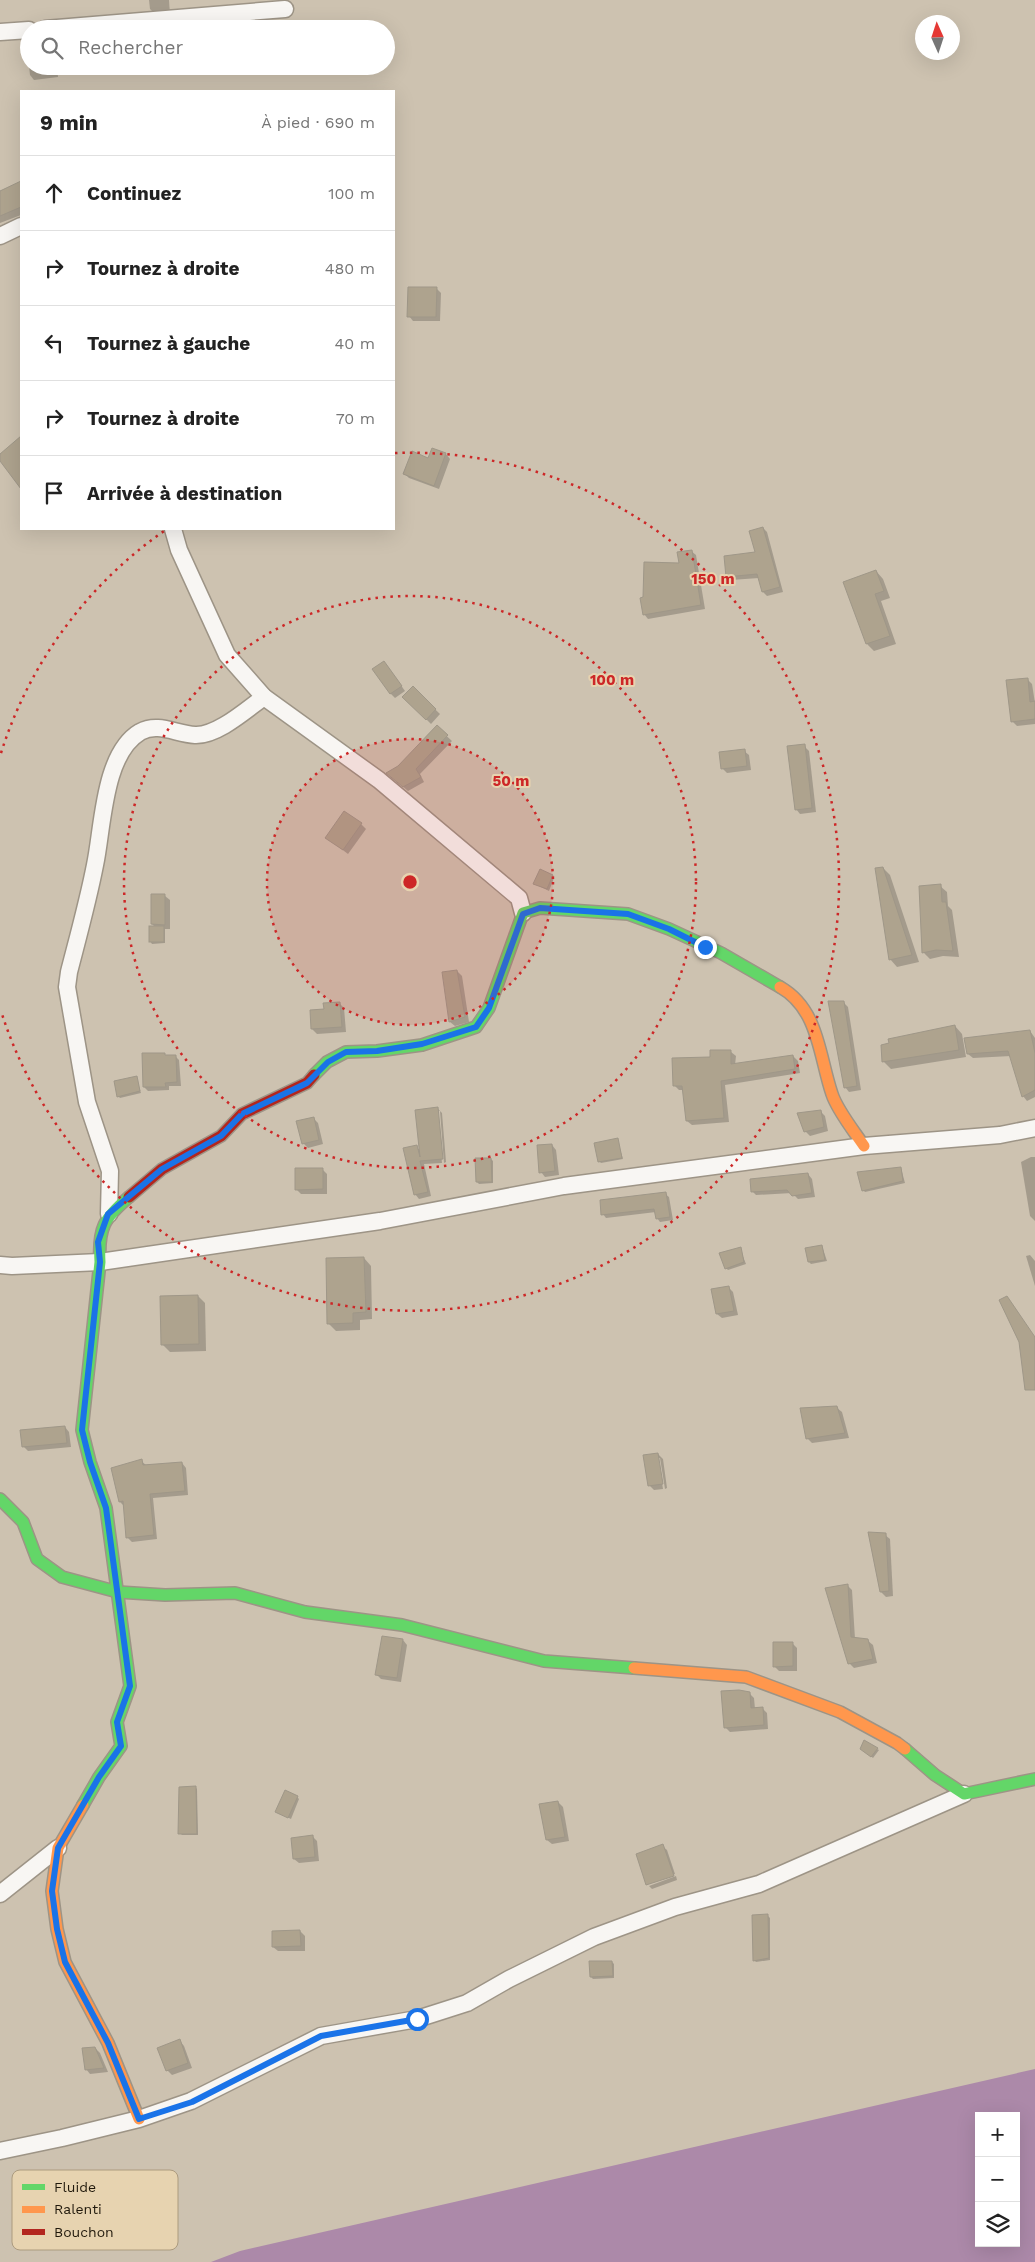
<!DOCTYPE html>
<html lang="fr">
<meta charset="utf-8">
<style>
body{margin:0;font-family:"Work Sans",sans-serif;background:#f2f2f2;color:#222}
.controls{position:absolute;right:15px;bottom:15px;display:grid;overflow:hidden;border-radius:0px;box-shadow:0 5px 20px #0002}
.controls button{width:45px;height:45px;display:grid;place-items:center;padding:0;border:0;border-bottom:1px solid #e0e0e0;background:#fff;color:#222;font:25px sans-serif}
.compass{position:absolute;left:915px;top:15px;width:45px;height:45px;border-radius:50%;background:#fff;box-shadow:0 5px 20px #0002;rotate:357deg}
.stop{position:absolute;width:15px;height:15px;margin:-11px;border:4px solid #1a73e8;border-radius:50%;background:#fff}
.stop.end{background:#1a73e8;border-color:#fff;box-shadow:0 1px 5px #0008}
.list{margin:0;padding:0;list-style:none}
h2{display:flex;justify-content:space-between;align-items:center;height:65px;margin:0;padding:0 20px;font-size:21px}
h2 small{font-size:16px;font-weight:400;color:#767676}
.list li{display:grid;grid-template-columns:32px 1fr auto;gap:15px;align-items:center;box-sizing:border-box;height:75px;padding:0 20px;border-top:1px solid #e0e0e0}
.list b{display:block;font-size:19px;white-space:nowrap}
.list em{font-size:16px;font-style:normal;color:#767676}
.icon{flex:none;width:28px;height:28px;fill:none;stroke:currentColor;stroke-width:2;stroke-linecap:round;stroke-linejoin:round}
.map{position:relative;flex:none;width:1035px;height:2262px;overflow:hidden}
.search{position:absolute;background:#fff;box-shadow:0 5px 20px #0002;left:20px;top:20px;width:375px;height:55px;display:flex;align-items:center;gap:12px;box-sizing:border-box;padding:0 18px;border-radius:28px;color:#767676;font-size:19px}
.panel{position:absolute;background:#fff;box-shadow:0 5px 20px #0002;left:20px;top:90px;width:375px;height:440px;border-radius:0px}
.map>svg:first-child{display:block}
</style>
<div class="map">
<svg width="1035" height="2262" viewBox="0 0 1035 2262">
<rect width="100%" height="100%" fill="#cdc2b0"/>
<!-- water -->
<path fill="#ac89a9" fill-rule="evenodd" d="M1035,2069V2262H211L240,2251ZM979,2116H1016V2243H979Z"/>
<!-- shadow -->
<g fill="#0003">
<path d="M149,0H169L170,15H156L150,9Z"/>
<path d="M27,45H29V64Z"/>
<path d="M29,66H57L58,77L34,80L30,75Z"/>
<path d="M21,182V215L0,223V191Z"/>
<path d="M436,288L441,293L440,321H413L409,316Z"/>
<path d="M433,449L446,454L450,459L439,489L409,478L404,473L429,459Z"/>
<path d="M763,528L767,532L783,592L767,596L763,592L759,578L731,580L727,576L756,553Z"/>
<path d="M691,551L696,555L705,609L648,619L644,614Z"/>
<path d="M876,571L883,579L890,598L881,601L896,644L874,651L867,644Z"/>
<path d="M388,667L405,691L395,698L391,694Z"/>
<path d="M1027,679L1032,684L1035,703V724L1017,726L1012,721Z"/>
<path d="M413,688L440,714L431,724L404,697Z"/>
<path d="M437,727L452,741L420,774L424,782L408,791L392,777L399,767Z"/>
<path d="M804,746L809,751L816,812L800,814L796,809Z"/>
<path d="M744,751L749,755L751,770L727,773L722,768Z"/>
<path d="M361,824L366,829L348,854L327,838Z"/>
<path d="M883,868L890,875L919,962L897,967L890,959Z"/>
<path d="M552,876L554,878L549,891L535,884Z"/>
<path d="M940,886L947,892L948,906L952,910L959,957L943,956L930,959L924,953Z"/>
<path d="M165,896L170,900V929H165V943L152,944L150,941L155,927L152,924Z"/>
<path d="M457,971L462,976L469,1022L455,1026L450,1022Z"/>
<path d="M843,1002L848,1007L861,1090L849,1092L845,1087Z"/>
<path d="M339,1003L344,1008L346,1032L317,1034L312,1029L325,1010Z"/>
<path d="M955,1026L962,1034L966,1057L891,1069L883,1061Z"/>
<path d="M1030,1031L1035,1038V1099V1097L1027,1101L1023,1096L1011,1056L973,1058L968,1054Z"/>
<path d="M731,1052L736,1056L735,1065L793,1056L798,1061L800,1073L725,1085L729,1122L692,1125L687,1121L684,1090H679L674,1085L711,1058Z"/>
<path d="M164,1054L167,1057L175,1056L179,1060L181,1086H169V1090L148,1091L144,1087Z"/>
<path d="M136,1077L141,1093L120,1098L118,1096Z"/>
<path d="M438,1109L442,1113L446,1162L444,1163L440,1111H437L442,1163L424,1164L431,1196L419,1199L415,1194L416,1147L420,1150Z"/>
<path d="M820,1111L825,1116L828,1131L810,1136L805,1131Z"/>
<path d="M314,1119L318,1123L323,1144L308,1148L303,1143Z"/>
<path d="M617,1139L623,1159L601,1163L599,1161Z"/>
<path d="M552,1145L556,1150L559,1175L545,1177L541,1172Z"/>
<path d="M1031,1157H1035V1221L1030,1216L1021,1162Z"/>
<path d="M491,1159L493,1161V1183L479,1184L477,1182Z"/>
<path d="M901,1168L905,1183L865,1192L863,1190Z"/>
<path d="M322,1169L327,1174V1194H301L296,1189Z"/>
<path d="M808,1174L812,1179L815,1197L798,1199L792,1193L756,1195L752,1191Z"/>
<path d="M665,1194L669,1197L673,1220L660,1222L657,1218L656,1212L606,1218L603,1214Z"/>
<path d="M822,1246L827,1261L811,1264L809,1262Z"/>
<path d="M740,1249L746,1264L728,1270L726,1268Z"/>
<path d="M1030,1255L1035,1261V1286L1026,1256Z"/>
<path d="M364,1258L371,1266L372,1319L360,1320V1330L336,1331L328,1323Z"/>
<path d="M728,1287L733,1292L738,1315L722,1318L717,1314Z"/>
<path d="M198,1296L205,1303L206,1351L170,1352L163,1345Z"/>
<path d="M837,1408L842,1412L849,1438L812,1443L807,1438Z"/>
<path d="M65,1427L69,1432L71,1447L28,1451L23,1446Z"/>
<path d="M658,1454L663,1459L667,1488L665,1489L660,1458H658L663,1489L654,1490L650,1486Z"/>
<path d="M141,1461L146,1465L182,1463L186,1468L188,1495L153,1498L157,1539L132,1542L127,1537L124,1506L120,1502Z"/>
<path d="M885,1535L890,1539L893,1596L886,1597L881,1592Z"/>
<path d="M847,1585L852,1590L855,1639L868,1641L873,1645L877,1663L854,1668L850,1664Z"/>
<path d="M403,1640L407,1645L401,1682L381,1679L376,1674Z"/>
<path d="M792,1643L797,1648V1671H779L774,1666Z"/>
<path d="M749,1693L754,1698L755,1709L762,1708L767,1713L768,1729L730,1732L725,1727Z"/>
<path d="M877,1749L879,1750L873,1758L864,1751Z"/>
<path d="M195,1787L197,1789L198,1835H182L180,1833Z"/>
<path d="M297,1797L299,1799L291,1819L277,1812Z"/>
<path d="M558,1802L563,1807L569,1841L552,1844L547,1840Z"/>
<path d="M312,1836L317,1841L319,1861L299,1863L294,1859Z"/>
<path d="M662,1846L667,1850L675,1874L648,1883V1885V1884Z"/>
<path d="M676,1876L677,1880L652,1889L649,1886Z"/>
<path d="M768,1916L770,1918V1960L756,1962L754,1960Z"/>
<path d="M300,1931L305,1936V1951H278L273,1947Z"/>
<path d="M612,1962L614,1964V1978L593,1979L591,1977Z"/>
<path d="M180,2041L184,2046L192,2068L172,2075L167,2070Z"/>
<path d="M95,2048L100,2053L108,2072L90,2074L86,2069Z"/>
</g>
<!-- building -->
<g fill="#aea38e" stroke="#9f9788">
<path d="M21,181V207L0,216V191Z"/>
<path d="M408,287H437L436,317H407Z"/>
<path d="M21,436V489L0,461V454Z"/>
<path d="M432,448L446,453L434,486L403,474L412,451L428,458Z"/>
<path d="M763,527L780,587L762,592L757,574L726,577L724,556L755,552L749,531Z"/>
<path d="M692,550L701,605L643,615L640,598L643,597L644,562L679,563L677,552Z"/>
<path d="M876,570L884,591L875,594L890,636L866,644L843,582Z"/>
<path d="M384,661L402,686L390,694L372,669Z"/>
<path d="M1028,678L1030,702L1035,701V719L1011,722L1006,680Z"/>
<path d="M413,686L436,709L426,720L402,697Z"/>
<path d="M437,725L448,735L416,769L421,777L403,787L386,773L398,766Z"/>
<path d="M805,744L812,808L795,810L787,746Z"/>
<path d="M745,749L747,766L721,769L719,752Z"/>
<path d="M344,811L362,823L343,850L325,838Z"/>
<path d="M883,867L912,955L889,960L875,868Z"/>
<path d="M540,869L553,875L547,889L533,884Z"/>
<path d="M941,884L942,902H946L953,951L936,950L922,953L919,886Z"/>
<path d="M151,894H165V925L151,924Z"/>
<rect x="149" y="926" width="15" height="16"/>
<path d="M457,970L465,1017L449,1022L442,972Z"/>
<path d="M828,1001H844L857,1086L844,1088Z"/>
<path d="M340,1002L342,1027L311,1029L310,1010L324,1009L323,1003Z"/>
<path d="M955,1025L959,1050L882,1062L881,1045L889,1043L888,1039Z"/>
<path d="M1030,1030L1035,1053V1090L1022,1097L1008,1051L967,1054L964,1038Z"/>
<path d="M710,1050H731V1064L793,1055L795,1069L721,1081L724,1118L686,1121L682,1086H673L672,1058L710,1057Z"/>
<path d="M142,1053H165V1055H176L177,1082L165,1083L166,1087H143Z"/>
<path d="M137,1076L140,1091L117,1097L114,1081Z"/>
<path d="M438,1107L443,1159L420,1161L428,1192L414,1195L403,1148L417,1145L420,1157L415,1110Z"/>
<path d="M821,1110L824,1127L804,1132L797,1113Z"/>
<path d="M314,1117L319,1140L302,1144L296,1121Z"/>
<path d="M618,1138L622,1158L598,1162L594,1143Z"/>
<path d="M552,1144L555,1171L539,1173L537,1145Z"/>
<path d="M475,1158H491L492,1182H476Z"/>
<path d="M901,1167L903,1181L862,1191L857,1172Z"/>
<path d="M295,1168H323V1189L295,1190Z"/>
<path d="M808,1173L812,1193L792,1196L787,1190L751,1192L750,1179Z"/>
<path d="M666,1192L670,1217L656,1219L654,1209L601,1215L600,1200Z"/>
<path d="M822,1245L825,1260L808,1262L805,1248Z"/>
<path d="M741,1247L744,1262L725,1269L719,1253Z"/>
<path d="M364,1257L366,1312L353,1313V1323L327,1324L326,1258Z"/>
<path d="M729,1286L734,1311L716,1314L711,1289Z"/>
<path d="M198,1295L199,1344L161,1345L160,1296Z"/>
<path d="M1007,1296L1035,1337V1390H1025L1019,1342L999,1300Z"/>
<path d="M837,1406L845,1433L806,1439L800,1408Z"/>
<path d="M65,1426L67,1443L22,1447L20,1430Z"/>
<path d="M658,1453L663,1484L648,1486L643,1455Z"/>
<path d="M142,1459L143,1465L182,1462L185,1491L150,1494L154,1535L126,1538L123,1501L119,1502L111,1468Z"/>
<path d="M868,1532L886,1533L889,1591L880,1592Z"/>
<path d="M848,1584L851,1637L868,1639L873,1659L848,1664L825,1588Z"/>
<path d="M382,1636L403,1639L397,1678L375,1675Z"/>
<path d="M773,1642H793V1666L773,1667Z"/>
<path d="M739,1690L750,1692L751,1708L763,1707L764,1725L724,1728L721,1691Z"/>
<path d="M864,1740L878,1748L871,1757L860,1749Z"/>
<path d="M196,1786L197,1834H178L179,1787Z"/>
<path d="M285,1790L298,1796L288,1818L275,1812Z"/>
<path d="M558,1801L565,1837L546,1840L539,1804Z"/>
<path d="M313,1835L315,1857L293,1859L291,1838Z"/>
<path d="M663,1844L674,1876L646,1885L636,1854Z"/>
<path d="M768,1914L769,1958L753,1961L752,1915Z"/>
<path d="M300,1930L301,1946L272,1947V1931Z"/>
<path d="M589,1961H612L613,1976L590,1977Z"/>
<path d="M180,2039L188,2063L166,2071L157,2048Z"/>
<path d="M95,2047L104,2068L85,2070L82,2048Z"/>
</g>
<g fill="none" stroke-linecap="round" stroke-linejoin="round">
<defs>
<g id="street">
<path d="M45,29L285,9"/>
<path d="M0,32L29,30"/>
<path d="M0,236L21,226"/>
<path d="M173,529L179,550L227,655L264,697L379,780L519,898L523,913"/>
<path d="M109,1214L110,1171L87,1102L67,987L69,972C78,937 88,901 95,865C103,828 103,754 140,732C158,722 176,734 195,735C217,736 246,710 264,697"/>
<path d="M0,1265L12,1266L100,1262L380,1221L564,1186L864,1146L1000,1135L1035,1128"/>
<path d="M0,1894L58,1848"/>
<path d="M0,2151L62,2138L139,2119L191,2101L321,2036L417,2019L467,2003L509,1979L594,1937L675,1907L759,1884L964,1794"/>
</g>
<g id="fast">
<path d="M314,1075L327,1062L346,1052L377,1051L422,1045L476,1027L489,1008L523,913L540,908L628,914L669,929L721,953L780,987"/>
<path d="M0,1499L23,1522L37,1559L62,1577L118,1592L165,1595L235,1593L305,1612L402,1625L544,1661L634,1668"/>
<path d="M905,1749L935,1775L964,1794L1035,1779"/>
<path d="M83,1805L99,1777L121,1746L117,1722L130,1686L106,1508L90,1462L82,1430L100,1262C98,1228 104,1218 129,1197"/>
</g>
<g id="slow">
<path d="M780,987C819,1009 819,1056 832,1094C837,1110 854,1131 864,1146"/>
<path d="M634,1668L746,1677L840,1712L897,1743L905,1749"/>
<path d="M83,1805L58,1848L52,1891L57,1929L65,1962L108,2043L139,2119"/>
</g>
<path id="jam" d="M129,1197L162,1169L221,1136L242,1114L307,1083L314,1075"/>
</defs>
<!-- street casing -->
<use href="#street" stroke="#9d9486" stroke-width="19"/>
<!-- fast casing -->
<use href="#fast" stroke="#9d9486" stroke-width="14"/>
<!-- slow casing -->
<use href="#slow" stroke="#9d9486" stroke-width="14"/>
<!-- jam casing -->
<use href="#jam" stroke="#9d9486" stroke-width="14"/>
<!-- street -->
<use href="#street" stroke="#f8f6f3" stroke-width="16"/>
<!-- fast -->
<use href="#fast" stroke="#63d668" stroke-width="11"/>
<!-- slow -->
<use href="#slow" stroke="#ff974d" stroke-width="11"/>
<!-- jam -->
<use href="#jam" stroke="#b3261e" stroke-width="11"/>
</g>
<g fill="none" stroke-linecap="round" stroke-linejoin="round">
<!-- route -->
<path stroke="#1a73e8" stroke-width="6" d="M417,2019L321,2036L192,2102L139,2119L108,2043L65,1962L57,1929L52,1891L58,1848L99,1777L121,1746L117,1722L130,1686L106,1508L90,1462L82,1430L100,1262L98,1242L108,1214L162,1169L221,1136L242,1114L307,1083L328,1062L346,1052L377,1051L422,1044L476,1027L489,1008L523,914L540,908L628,914L669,929L705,947"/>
</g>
<!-- distance rings -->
<circle cx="410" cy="882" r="143" fill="#cd2727" fill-opacity=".12"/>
<g fill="none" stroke="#cd2727" stroke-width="2.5" stroke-dasharray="2.5 5">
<circle cx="410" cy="882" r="143"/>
<circle cx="410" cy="882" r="286"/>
<path d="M1 753A429 429 0 0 1 164 531M395 453A429 429 0 1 1 1 1011"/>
</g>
<!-- legend -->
<rect x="12" y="2170" width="166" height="80" rx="8" fill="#e7d3b0" stroke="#ac9b7f" stroke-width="1"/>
<rect x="22" y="2184" width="23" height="6" fill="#63d668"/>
<rect x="22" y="2206" width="23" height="7" fill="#ff974d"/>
<rect x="22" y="2229" width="23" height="6" fill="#b3261e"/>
<g font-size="14" fill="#21190c">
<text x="54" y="2192">Fluide</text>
<text x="54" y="2214">Ralenti</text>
<text x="54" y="2237">Bouchon</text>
</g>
<circle cx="410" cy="882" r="8" fill="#cd2727" stroke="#e7d3b0" stroke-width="2.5"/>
<g font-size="15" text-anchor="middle" font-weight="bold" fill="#cd2727" stroke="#e7d3b0" stroke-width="4" stroke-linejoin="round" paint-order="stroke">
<text x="713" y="584">150 m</text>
<text x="612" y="685">100 m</text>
<text x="511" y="786">50 m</text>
</g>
</svg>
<div class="controls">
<button>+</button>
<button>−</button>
<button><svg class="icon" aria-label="layers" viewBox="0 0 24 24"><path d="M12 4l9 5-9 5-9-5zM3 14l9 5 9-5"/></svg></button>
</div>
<svg class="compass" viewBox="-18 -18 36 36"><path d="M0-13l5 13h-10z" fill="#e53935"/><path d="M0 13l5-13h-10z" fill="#767676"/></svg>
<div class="stop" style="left:417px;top:2019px"></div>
<div class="stop end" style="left:705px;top:947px"></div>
<div class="search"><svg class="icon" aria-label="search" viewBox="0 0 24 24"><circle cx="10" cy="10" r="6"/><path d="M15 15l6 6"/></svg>Rechercher</div>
<section class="panel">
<h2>9 min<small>À pied · 690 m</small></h2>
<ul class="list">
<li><svg class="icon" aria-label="ahead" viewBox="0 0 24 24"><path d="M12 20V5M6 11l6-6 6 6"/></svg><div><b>Continuez</b></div><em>100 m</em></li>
<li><svg class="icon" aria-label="right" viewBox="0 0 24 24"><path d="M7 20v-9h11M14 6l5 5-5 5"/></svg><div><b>Tournez à droite</b></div><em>480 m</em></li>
<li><svg class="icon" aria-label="left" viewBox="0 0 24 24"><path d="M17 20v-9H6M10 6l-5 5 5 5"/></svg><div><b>Tournez à gauche</b></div><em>40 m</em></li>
<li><svg class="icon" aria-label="right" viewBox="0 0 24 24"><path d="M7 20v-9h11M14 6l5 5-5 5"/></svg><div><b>Tournez à droite</b></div><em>70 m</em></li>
<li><svg class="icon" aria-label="arrive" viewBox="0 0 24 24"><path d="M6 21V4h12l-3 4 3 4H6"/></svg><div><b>Arrivée à destination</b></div></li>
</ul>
</section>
</div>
